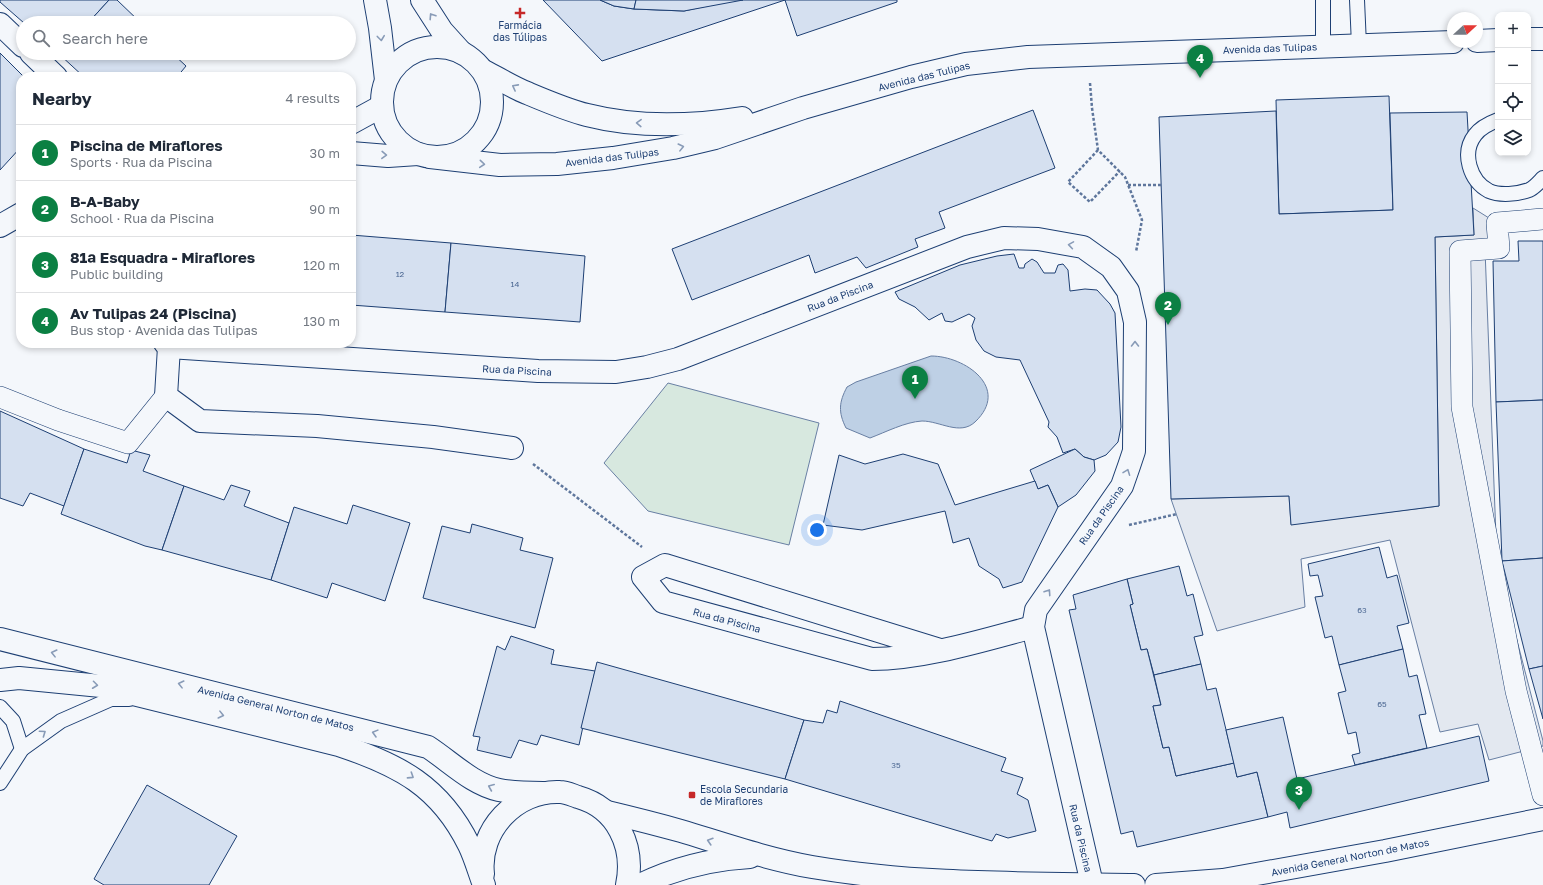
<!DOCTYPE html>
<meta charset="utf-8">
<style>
body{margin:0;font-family:"Golos Text",sans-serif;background:#f6f6f7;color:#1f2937}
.controls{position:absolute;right:12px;top:12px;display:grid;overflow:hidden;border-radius:8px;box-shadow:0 2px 6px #0003}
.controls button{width:36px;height:36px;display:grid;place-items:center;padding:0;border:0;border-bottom:1px solid #e0e1e3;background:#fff;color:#1f2937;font:20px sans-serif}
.compass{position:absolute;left:1447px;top:12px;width:36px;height:36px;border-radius:50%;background:#fff;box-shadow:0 2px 6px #0003;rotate:69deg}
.you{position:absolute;left:817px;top:530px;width:14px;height:14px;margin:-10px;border:3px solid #fff;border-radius:50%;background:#1a73e8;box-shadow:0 0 0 6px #1a73e833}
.badge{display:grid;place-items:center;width:26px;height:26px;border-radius:50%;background:#0b8043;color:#fff;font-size:13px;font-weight:700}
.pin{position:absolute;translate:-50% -33px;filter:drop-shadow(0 1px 2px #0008)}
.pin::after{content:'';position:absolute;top:21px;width:14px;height:12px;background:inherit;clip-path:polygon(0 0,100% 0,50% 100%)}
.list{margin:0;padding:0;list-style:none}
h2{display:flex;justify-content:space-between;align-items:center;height:52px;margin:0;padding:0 16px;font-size:17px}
h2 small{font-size:13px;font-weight:400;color:#747a83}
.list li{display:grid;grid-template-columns:26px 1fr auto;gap:12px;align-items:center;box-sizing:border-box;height:56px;padding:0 16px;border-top:1px solid #e0e1e3}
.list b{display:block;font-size:15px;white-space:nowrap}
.list p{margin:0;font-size:13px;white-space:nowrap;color:#747a83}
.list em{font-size:13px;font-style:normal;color:#747a83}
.icon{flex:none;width:22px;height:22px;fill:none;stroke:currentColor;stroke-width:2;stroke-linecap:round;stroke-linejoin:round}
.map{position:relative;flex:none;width:1543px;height:885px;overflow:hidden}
.search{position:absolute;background:#fff;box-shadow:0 2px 6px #0003;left:16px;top:16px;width:340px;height:44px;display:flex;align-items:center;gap:10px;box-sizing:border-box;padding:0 14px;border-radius:22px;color:#747a83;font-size:15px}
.panel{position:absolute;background:#fff;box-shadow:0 2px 6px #0003;left:16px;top:72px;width:340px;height:276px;border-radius:16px}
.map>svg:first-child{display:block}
</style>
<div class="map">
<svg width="1543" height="885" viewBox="0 0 1543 885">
<rect width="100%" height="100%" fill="#f4f7fb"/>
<!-- green -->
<path fill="#d7e8df" stroke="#687fa3" d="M668,383L819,423L789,545L648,511L604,463Z"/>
<!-- parking -->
<path fill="#e3e8f0" stroke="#687fa3" d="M1473,208L1497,223L1485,249L1497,563L1543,741V746L1489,760L1478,724L1440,732L1390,540L1301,559L1305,607L1217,631L1171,499L1289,496L1291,524L1439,506L1435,237L1474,235Z"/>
<!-- water -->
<path fill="#bed0e5" stroke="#687fa3" d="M931,356C965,356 1011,388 975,422C960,436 940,421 922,421C905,422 886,432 870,438L846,428C838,412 839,402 847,387L856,382Z"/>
<!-- building -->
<g fill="#d5e0f0" stroke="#1d3f73">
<path d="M0,0H109L88,23H24L0,2Z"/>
<path d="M109,0H117L141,23H88Z"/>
<path d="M543,0H600L614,6L634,9L684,11L734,0H785L602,61Z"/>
<path d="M600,0H636L634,9L614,6Z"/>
<path d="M636,0H743L684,11L634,9Z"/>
<path d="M785,0H897V2L797,36Z"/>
<path d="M0,53L24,77H21V147L0,170Z"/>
<path d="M172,53L186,66L177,77H84L59,54Z"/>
<path d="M1389,96L1393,210L1279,214L1276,100Z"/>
<path d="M1033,110L1055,168L939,212L945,228L915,239L918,247L866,268L857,257L815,273L809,255L692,300L672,249Z"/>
<path d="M1276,111L1279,214L1393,210L1390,113L1467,112L1474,235L1435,237L1439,506L1291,525L1289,496L1171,499L1159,117Z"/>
<path d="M351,235L451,243L445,312L351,305Z"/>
<path d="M1518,241H1543V400L1496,402L1493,261H1519Z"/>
<path d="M451,243L585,256L580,322L445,312Z"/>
<path d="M1014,254L1019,268H1024L1025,264L1032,259L1037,262L1044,273H1055L1058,265L1063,264L1068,270L1070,291L1085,289L1097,290L1110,304L1115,313L1121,427L1118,442L1106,455L1094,460L1084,457L1075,449L1063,453L1057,437L1048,427L1049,422L1020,360L996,357L984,351L976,340L972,326L975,318L969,314L952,322L945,321L942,313L929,320L915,307L899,299L895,292L960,265L997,256Z"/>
<path d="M1543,400V558L1502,561L1496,402Z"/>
<path d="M0,411L84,449L64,506L30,493L23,506L0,498Z"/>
<path d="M84,449L127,463L131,450L150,455L143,471L184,486L162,550L145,546L61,514Z"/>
<path d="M1075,449L1084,457L1094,460L1095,471L1076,495L1058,507L1048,485L1038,489L1030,470Z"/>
<path d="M903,454L938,464L955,505L1035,481L1038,489L1048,485L1058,507L1022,582L1003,588L999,579L979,566L969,538L953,543L945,511L862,530L823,525L839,455L865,464Z"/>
<path d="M231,485L250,491L244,506L289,523L271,580L162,550L184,486L224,500Z"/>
<path d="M353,505L410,523L385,601L332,583L327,598L271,580L294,507L347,524Z"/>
<path d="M472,524L523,538L520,550L553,558L535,628L423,598L442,526L470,533Z"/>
<path d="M1379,547L1387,578L1397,575L1409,623L1397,626L1403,649L1339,665L1332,636L1325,638L1315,597L1323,596L1318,575L1310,576L1308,564Z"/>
<path d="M1543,558V666L1529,669L1502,561Z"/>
<path d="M1179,566L1187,596L1193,594L1203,635L1194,637L1201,664L1154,675L1147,649L1141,650L1130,605L1133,604L1127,579Z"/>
<path d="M1127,579L1133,604L1130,605L1141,650L1147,649L1161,705L1153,706L1163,748L1169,747L1176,776L1234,763L1237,777L1257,772L1268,817L1137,847L1133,831L1121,834L1069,610L1076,609L1073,595Z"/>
<path d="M511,636L554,650L551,664L595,671L579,745L541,735L537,745L519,740L511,758L477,750L480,737L473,736L497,646L505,650Z"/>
<path d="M1403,649L1409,677L1417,675L1426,714L1419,715L1427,748L1355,765L1352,755L1360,753L1356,732L1348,734L1338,693L1346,691L1339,665Z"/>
<path d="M597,662L804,720L785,779L581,728Z"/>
<path d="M1201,664L1207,690L1216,688L1234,763L1176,776L1169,747L1163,748L1153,706L1161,705L1154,675Z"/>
<path d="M1543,666V719L1529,669Z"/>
<path d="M840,701L1006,758L1001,771L1023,778L1017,794L1028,800L1036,831L1008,838L996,834L992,841L785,779L804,720L823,723L827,710L837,713Z"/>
<path d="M1283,717L1297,779L1479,736L1489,781L1290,828L1287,812L1268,817L1257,772L1237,777L1226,730Z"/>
<path d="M147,785L237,836L209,885H104L94,879Z"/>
</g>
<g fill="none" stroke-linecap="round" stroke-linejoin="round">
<defs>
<g id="service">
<path d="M1357,0L1359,45"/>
<path d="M1323,46V0"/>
<path d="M1498,120C1490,123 1480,128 1475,135C1461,153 1470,181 1489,191C1500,196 1518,194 1529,190C1534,188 1539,182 1543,178"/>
<path d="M0,707L13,721L22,749"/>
<path d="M0,783L22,749L61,721L111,699H129"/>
</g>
<g id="pedestrian">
<path d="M1543,219L1497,223L1499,248L1460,251L1462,407L1516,691L1543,795"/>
<path d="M0,397L58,420L128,443L166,396"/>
</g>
<g id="minor">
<path d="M0,24L23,46"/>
<path d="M31,53L56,77"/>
<path d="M165,343L169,347L538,371L616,372L647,367L678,359L967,247L1004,238L1038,239L1083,247L1111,267L1128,291L1135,322L1134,451L1129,466L1122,486L1036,610L1033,627L1092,884"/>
<path d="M169,347L166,396L200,421L317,426L433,437L512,448"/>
<path d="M940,650L665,565L643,577L663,602L872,659C923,659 984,640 1033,627"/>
</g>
<g id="tertiary">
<path d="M375,0L380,28L386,80"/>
<path d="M422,0L442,31L461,52"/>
<path d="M1528,39H1543"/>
<path d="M1477,41L1498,40"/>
<circle cx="437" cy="102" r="55"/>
<path d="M484,71C498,78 512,87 527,93C546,101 567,110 587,115C638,128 692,126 742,118"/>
<path d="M351,123L382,106"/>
<path d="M351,153L388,156L418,154"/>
<path d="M430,157L500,165L557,164L613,158L673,148L715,138L803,108L911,77L966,64L1028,57L1453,42"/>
<path d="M0,226L21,214"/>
<path d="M0,639L428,747C451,762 472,784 499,790C514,793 528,793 543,793"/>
<path d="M0,680L19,678L101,686L339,745C399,765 440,786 469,845C475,857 479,872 484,885"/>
<path d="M607,812C632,818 656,824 681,831C724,844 767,859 812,867C918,885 1026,883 1134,885"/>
<path d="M483,874C478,830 516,790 560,792C566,792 572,795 578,797C617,808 635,846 627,885"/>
<path d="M640,885C675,868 712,859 750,857"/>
<path d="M1156,885L1223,880L1385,851L1543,819"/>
</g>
</defs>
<!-- service casing -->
<use href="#service" stroke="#1d3f73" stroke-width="16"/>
<!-- pedestrian casing -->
<use href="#pedestrian" stroke="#1d3f73" stroke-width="22"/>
<!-- minor casing -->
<use href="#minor" stroke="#1d3f73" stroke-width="24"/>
<!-- tertiary casing -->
<use href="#tertiary" stroke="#1d3f73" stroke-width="24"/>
<!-- path -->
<g stroke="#5e769c" stroke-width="2.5" stroke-dasharray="3 2" stroke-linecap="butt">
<path d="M1090,83L1092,108L1098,150L1125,177L1142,220L1136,252"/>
<path d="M1098,150L1068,182L1090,202L1120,171"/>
<path d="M1128,185H1161"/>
<path d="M533,464L642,547"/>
<path d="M1129,525L1177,514"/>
</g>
<!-- service -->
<use href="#service" stroke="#f4f7fb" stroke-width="14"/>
<!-- pedestrian -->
<use href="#pedestrian" stroke="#f4f7fb" stroke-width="21"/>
<!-- minor -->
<use href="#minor" stroke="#f4f7fb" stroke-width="22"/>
<!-- tertiary -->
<use href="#tertiary" stroke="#f4f7fb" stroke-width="22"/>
</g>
<!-- one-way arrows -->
<defs><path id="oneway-chevron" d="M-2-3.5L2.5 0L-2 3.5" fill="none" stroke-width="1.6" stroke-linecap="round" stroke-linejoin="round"/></defs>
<g stroke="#889bb7">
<use href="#oneway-chevron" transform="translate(432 16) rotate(-123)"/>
<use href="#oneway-chevron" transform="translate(381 38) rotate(83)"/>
<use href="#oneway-chevron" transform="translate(515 87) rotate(-152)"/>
<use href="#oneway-chevron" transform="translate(639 123) rotate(-178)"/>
<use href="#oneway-chevron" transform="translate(681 147) rotate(-14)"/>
<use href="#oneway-chevron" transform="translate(384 155) rotate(2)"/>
<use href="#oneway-chevron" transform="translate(482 164) rotate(5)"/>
<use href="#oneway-chevron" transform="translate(1071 245) rotate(-171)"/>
<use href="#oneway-chevron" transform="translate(1135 344) rotate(-90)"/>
<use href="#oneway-chevron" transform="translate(1127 472) rotate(-69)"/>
<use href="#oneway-chevron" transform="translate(1048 592) rotate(-56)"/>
<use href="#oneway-chevron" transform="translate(54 653) rotate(-166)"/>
<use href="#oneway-chevron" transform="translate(181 684) rotate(-166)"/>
<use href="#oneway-chevron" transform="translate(95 685) rotate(7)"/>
<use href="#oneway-chevron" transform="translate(221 715) rotate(14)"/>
<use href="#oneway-chevron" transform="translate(43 733) rotate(-35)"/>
<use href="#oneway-chevron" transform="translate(375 733) rotate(-165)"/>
<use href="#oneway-chevron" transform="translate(411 776) rotate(33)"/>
<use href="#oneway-chevron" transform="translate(491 787) rotate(-157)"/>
<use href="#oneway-chevron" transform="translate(710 841) rotate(-163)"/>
</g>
<!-- markers -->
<g fill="#c62828" stroke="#f4f7fb" stroke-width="1.5">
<path d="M518 7h4v4h4v4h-4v4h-4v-4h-4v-4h4z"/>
<rect x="688" y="791" width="8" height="8" rx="2"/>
</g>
<g text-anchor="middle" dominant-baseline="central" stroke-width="3" stroke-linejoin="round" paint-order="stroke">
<!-- number labels -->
<g font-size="8" fill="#4b6792">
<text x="400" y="274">12</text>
<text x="515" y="284">14</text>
<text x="1362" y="610">63</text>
<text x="1382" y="704">65</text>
<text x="896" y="765">35</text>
</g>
<!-- poi labels -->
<g font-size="10" fill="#1d3f73" stroke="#f4f7fb">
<text x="520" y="25">Farmácia<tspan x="520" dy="12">das Túlipas</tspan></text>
<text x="700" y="789" text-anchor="start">Escola Secundaria<tspan x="700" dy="12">de Miraflores</tspan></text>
</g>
<!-- street labels -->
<g font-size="10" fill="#1d3f73" stroke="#f4f7fb">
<text transform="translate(1270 48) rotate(-2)">Avenida das Tulipas</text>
<text transform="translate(924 76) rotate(-14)">Avenida das Tulipas</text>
<text transform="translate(612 157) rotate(-7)">Avenida das Tulipas</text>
<text transform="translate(840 296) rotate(-21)">Rua da Piscina</text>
<text transform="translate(517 370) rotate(3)">Rua da Piscina</text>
<text transform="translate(1101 515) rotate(-55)">Rua da Piscina</text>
<text transform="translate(727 620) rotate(15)">Rua da Piscina</text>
<text transform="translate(276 708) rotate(14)">Avenida General Norton de Matos</text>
<text transform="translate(1081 838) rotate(77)">Rua da Piscina</text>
<text transform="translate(1350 857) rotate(-11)">Avenida General Norton de Matos</text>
</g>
</g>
</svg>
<div class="controls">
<button>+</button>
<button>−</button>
<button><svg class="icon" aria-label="locate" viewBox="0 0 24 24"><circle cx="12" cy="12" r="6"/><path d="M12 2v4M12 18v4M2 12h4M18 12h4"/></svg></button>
<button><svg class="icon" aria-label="layers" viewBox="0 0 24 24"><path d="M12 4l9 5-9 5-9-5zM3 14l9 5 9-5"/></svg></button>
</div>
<svg class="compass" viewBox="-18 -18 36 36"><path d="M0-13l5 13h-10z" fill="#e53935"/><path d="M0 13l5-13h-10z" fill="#747a83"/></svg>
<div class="you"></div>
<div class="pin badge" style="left:915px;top:399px">1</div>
<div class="pin badge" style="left:1168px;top:325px">2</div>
<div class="pin badge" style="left:1299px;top:810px">3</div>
<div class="pin badge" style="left:1200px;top:78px">4</div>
<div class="search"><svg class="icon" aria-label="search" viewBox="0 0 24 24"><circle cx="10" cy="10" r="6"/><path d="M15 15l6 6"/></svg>Search here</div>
<section class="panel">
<h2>Nearby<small>4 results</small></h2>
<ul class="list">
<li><span class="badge">1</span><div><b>Piscina de Miraflores</b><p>Sports · Rua da Piscina</p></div><em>30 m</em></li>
<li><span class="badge">2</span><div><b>B-A-Baby</b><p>School · Rua da Piscina</p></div><em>90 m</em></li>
<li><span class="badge">3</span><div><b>81ª Esquadra - Miraflores</b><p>Public building</p></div><em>120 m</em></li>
<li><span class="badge">4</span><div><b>Av Tulipas 24 (Piscina)</b><p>Bus stop · Avenida das Tulipas</p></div><em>130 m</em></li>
</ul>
</section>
</div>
